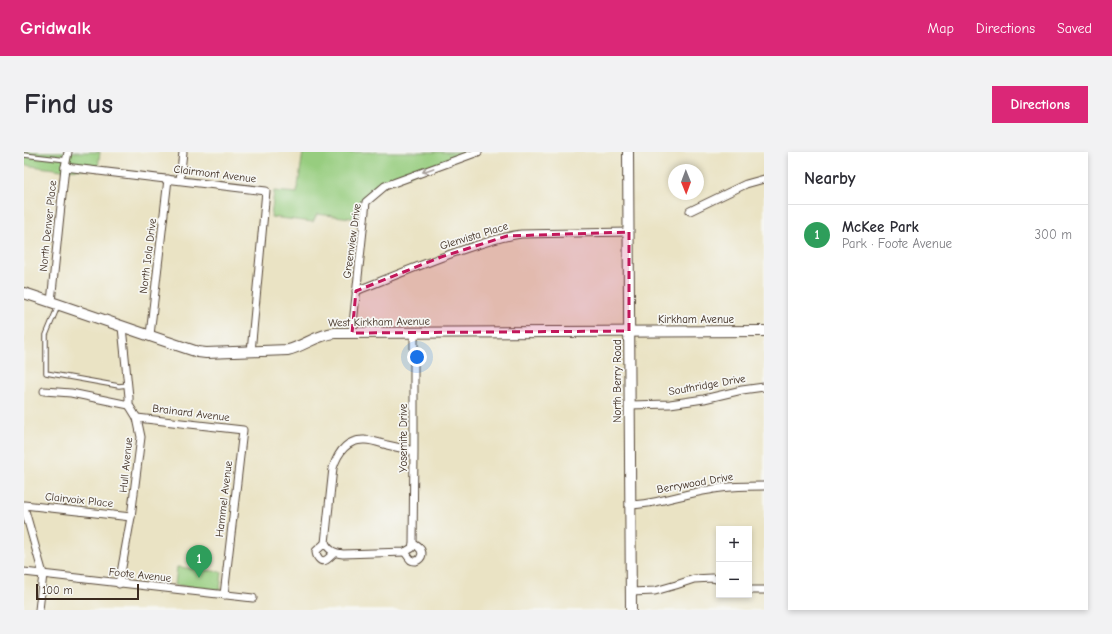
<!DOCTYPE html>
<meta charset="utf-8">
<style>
body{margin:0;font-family:"Comic Neue",sans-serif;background:#f2f2f3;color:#2b2b33}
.controls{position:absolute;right:12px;bottom:12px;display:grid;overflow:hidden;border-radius:0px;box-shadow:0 2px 6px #0003}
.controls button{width:36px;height:36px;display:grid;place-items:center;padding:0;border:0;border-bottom:1px solid #e1e1e2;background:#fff;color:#2b2b33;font:20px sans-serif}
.compass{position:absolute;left:644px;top:12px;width:36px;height:36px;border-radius:50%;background:#fff;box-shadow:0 2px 6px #0003;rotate:179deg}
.scale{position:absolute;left:12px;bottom:10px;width:103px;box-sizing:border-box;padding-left:4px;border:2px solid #3b2a1e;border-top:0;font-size:11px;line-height:14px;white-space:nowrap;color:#3b2a1e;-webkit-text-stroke:3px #f6f6f2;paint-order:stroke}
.you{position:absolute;left:393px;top:205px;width:14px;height:14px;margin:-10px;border:3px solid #fff;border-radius:50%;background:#1a73e8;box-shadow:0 0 0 6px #1a73e833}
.badge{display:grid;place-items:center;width:26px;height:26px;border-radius:50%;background:#db2777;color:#fff;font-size:13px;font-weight:700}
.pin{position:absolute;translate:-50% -33px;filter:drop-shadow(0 1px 2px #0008)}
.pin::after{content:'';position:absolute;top:21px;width:14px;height:12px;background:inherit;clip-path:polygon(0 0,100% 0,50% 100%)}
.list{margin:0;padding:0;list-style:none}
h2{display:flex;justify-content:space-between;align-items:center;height:52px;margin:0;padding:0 16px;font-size:17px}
h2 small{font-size:13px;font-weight:400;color:#7c7c81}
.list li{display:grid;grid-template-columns:26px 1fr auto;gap:12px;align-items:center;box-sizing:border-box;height:60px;padding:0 16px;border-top:1px solid #e1e1e2}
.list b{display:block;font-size:15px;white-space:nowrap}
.list p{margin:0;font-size:13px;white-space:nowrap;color:#7c7c81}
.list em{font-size:13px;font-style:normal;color:#7c7c81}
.map{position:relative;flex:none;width:740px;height:458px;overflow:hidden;border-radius:0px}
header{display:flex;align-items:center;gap:24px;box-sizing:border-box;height:56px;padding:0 20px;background:#db2777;color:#fff}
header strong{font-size:19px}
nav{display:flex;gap:22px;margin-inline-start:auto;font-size:14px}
.intro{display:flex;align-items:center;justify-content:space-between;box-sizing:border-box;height:96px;padding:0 24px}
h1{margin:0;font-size:28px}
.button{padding:10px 18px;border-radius:0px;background:#db2777;color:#fff;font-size:14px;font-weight:700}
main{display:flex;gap:24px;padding:0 24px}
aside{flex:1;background:#fff;border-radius:0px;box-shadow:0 2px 6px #0003}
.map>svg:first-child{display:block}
</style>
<header>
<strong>Gridwalk</strong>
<nav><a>Map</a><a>Directions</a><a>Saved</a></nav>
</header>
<div class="intro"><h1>Find us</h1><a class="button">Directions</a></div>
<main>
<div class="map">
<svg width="740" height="458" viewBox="0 0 740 458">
<rect width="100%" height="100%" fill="#f6f6f2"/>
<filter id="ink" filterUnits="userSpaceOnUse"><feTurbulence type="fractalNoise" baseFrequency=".025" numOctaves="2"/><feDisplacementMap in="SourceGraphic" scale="8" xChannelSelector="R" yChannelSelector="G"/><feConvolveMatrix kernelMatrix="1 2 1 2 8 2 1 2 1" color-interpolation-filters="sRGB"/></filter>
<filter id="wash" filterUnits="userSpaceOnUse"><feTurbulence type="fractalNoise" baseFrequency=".012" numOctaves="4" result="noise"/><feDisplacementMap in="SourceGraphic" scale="16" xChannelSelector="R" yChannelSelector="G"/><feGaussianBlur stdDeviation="0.9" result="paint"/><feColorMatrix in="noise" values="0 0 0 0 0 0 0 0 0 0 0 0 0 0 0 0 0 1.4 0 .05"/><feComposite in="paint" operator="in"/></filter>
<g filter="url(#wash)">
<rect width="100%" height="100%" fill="#eae3c4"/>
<!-- green -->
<g fill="#97cd7f" stroke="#697c4e">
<path d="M0,0H76L74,16L38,18L0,13Z"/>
<path d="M279,0H446L355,34C339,43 339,50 336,67L293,62L289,70L247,65L250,39L273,41Z"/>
<path d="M153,415L198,420L196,438L151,433Z"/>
</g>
</g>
<g filter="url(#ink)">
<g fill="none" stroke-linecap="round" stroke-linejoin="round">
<defs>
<g id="lane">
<path d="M0,3L43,8"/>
<path d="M34,154L22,183V221L95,234L104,233"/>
</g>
<g id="street">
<path d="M41,15L242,39L227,200"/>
<path d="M156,28L159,0"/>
<path d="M666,59L722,32L740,27"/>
<path d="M332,139C367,125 401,111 435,99C456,92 475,85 497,82L605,80"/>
<path d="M27,150L41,15L44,0"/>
<path d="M390,180V299L389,392L388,396L381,400L319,402C310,401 306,399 301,391L309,316C314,300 323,287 341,288C348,288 356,291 363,293C372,295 381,297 390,299"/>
<path d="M328,181L342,50L361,34L454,0"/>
<path d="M126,183L144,27"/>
<path d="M20,239L47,241L105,253"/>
<path d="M605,253L646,252L680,247L718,238L740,235"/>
<path d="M113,266L219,278L200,443"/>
<path d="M0,353L107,365"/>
<path d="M606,353C633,352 658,342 685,338C703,334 721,334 740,334"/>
<path d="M0,355L19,422L15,458"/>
<path d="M301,391L292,399C292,404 296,411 302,408C305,406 308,403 310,401"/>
<path d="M381,400C383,403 385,406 387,408C394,412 400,404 397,398C395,395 392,393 389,392"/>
<path d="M0,420L229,446"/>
<path d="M95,432L107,365L117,285L113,266L105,253V245L98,175"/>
<path d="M725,438H740"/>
<path d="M607,440L631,439L652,433L670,427L688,426L695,428"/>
</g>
<g id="secondary">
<path d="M604,0L607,458"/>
<path d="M0,141C58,160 116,181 174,200L182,201L264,198C280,194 294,182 311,181L740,179"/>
</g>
</defs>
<!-- lane casing -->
<use href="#lane" stroke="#554637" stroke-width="5.5"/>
<!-- street casing -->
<use href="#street" stroke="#554637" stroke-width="9"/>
<!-- secondary casing -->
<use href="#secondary" stroke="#554637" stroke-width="12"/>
<!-- lane -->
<use href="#lane" stroke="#fff" stroke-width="3.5"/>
<!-- street -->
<use href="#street" stroke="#fff" stroke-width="7"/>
<!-- secondary -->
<use href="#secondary" stroke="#fff" stroke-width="10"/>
</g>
<!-- one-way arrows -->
<defs><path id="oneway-shaft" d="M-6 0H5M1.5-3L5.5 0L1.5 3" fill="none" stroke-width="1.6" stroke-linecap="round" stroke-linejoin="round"/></defs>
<use stroke="#a79f9a" href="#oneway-shaft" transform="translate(404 18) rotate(160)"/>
</g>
<!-- marked area -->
<path fill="#c2185b" fill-opacity="0.2" stroke="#c2185b" stroke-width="3" stroke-dasharray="8 5" stroke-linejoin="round" d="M605,80V179L328,181L332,139L417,105L483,84Z"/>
<g text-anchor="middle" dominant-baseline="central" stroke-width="3.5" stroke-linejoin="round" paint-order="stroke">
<!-- street labels -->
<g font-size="11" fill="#3b2a1e" stroke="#f6f6f2">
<text transform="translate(191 22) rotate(7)">Clairmont Avenue</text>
<text transform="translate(24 74) rotate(-84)">North Denver Place</text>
<text transform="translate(450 84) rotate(-17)">Glenvista Place</text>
<text transform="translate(328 89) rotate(-82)">Greenview Drive</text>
<text transform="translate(124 104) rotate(-83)">North Iola Drive</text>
<text x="672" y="167">Kirkham Avenue</text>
<text transform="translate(355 170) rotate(-1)">West Kirkham Avenue</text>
<text transform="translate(593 229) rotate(-90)">North Berry Road</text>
<text transform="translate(683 233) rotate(-10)">Southridge Drive</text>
<text transform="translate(167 261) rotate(7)">Brainard Avenue</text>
<text transform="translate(379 286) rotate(-90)">Yosemite Drive</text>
<text transform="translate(102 313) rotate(-84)">Hull Avenue</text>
<text transform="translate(671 331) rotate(-10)">Berrywood Drive</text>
<text transform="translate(200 347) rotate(-83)">Hammel Avenue</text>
<text transform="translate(55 348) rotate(6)">Clairvoix Place</text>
<text transform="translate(116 423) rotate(6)">Foote Avenue</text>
</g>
</g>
</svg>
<div class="controls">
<button>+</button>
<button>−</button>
</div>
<svg class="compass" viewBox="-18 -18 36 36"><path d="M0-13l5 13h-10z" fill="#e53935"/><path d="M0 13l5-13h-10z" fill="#7c7c81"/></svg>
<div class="scale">100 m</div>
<div class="you"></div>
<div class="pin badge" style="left:175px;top:426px;background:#2e9e5b">1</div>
</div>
<aside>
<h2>Nearby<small></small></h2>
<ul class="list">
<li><span class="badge" style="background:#2e9e5b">1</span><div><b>McKee Park</b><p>Park · Foote Avenue</p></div><em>300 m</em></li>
</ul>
</aside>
</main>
